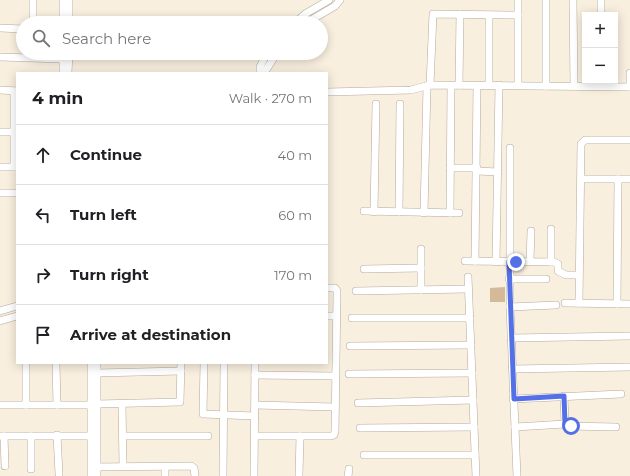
<!DOCTYPE html>
<meta charset="utf-8">
<style>
body{margin:0;font-family:Montserrat,sans-serif;background:#f6f6f6;color:#202124}
.controls{position:absolute;right:12px;top:12px;display:grid;overflow:hidden;border-radius:0px;box-shadow:0 2px 10px #0003}
.controls button{width:36px;height:36px;display:grid;place-items:center;padding:0;border:0;border-bottom:1px solid #e0e0e0;background:#fff;color:#202124;font:20px sans-serif}
.stop{position:absolute;width:12px;height:12px;margin:-9px;border:3px solid #5470e6;border-radius:50%;background:#fff}
.stop.end{background:#5470e6;border-color:#fff;box-shadow:0 1px 4px #0008}
.list{margin:0;padding:0;list-style:none}
h2{display:flex;justify-content:space-between;align-items:center;height:52px;margin:0;padding:0 16px;font-size:17px}
h2 small{font-size:13px;font-weight:400;color:#757577}
.list li{display:grid;grid-template-columns:26px 1fr auto;gap:12px;align-items:center;box-sizing:border-box;height:60px;padding:0 16px;border-top:1px solid #e0e0e0}
.list b{display:block;font-size:15px;white-space:nowrap}
.list em{font-size:13px;font-style:normal;color:#757577}
.icon{flex:none;width:22px;height:22px;fill:none;stroke:currentColor;stroke-width:2;stroke-linecap:round;stroke-linejoin:round}
.map{position:relative;flex:none;width:630px;height:476px;overflow:hidden}
.search{position:absolute;background:#fff;box-shadow:0 2px 10px #0003;left:16px;top:16px;width:312px;height:44px;display:flex;align-items:center;gap:10px;box-sizing:border-box;padding:0 14px;border-radius:22px;color:#757577;font-size:15px}
.panel{position:absolute;background:#fff;box-shadow:0 2px 10px #0003;left:16px;top:72px;width:312px;height:292px;border-radius:0px}
.map>svg:first-child{display:block}
</style>
<div class="map">
<svg width="630" height="476" viewBox="0 0 630 476">
<rect width="100%" height="100%" fill="#f9efdf"/>
<!-- building -->
<path fill="#d4ba98" d="M505,287V302H490V288Z"/>
<g fill="none" stroke-linecap="round" stroke-linejoin="round">
<defs>
<g id="minor">
<path d="M33,0V23"/>
<path d="M573,0L574,86"/>
<path d="M601,0V15"/>
<path d="M69,21L191,23"/>
<path d="M63,23V0"/>
<path d="M69,23V0"/>
<path d="M295,23L305,14L329,0"/>
<path d="M306,23L335,6L340,0"/>
<path d="M0,28L23,29"/>
<path d="M63,53V73"/>
<path d="M69,56H157"/>
<path d="M0,57L63,59"/>
<path d="M68,73L69,53"/>
<path d="M260,73V67L267,53"/>
<path d="M264,73L277,53"/>
<path d="M430,85L433,14L518,15"/>
<path d="M459,85L460,14"/>
<path d="M489,85V15"/>
<path d="M518,85V0"/>
<path d="M546,86V0"/>
<path d="M630,87V73"/>
<path d="M0,90L17,91"/>
<path d="M14,91V167H17"/>
<path d="M327,92L411,90L430,85L630,87"/>
<path d="M0,132H14"/>
<path d="M510,148V307L517,476"/>
<path d="M0,167H14"/>
<path d="M450,168H477"/>
<path d="M477,171L498,172"/>
<path d="M581,179H630"/>
<path d="M0,193H17"/>
<path d="M364,211L459,213"/>
<path d="M374,212L376,104"/>
<path d="M399,212L400,104"/>
<path d="M424,213L427,86"/>
<path d="M450,213L451,86"/>
<path d="M421,249V290"/>
<path d="M465,261L554,262L558,264V271L566,275H579"/>
<path d="M475,261L477,86"/>
<path d="M530,261L531,231"/>
<path d="M496,262L499,85"/>
<path d="M551,262V229"/>
<path d="M364,269L421,268"/>
<path d="M468,277L476,476"/>
<path d="M509,279H546"/>
<path d="M356,291L468,289"/>
<path d="M565,303L630,304"/>
<path d="M579,303L581,144L585,140H630"/>
<path d="M617,304L618,179"/>
<path d="M510,307L556,305"/>
<path d="M0,311L17,306"/>
<path d="M327,316H336"/>
<path d="M352,318H470"/>
<path d="M0,321L17,316"/>
<path d="M511,338L630,336"/>
<path d="M350,346L471,345"/>
<path d="M56,363L57,405"/>
<path d="M91,363V476"/>
<path d="M204,363L203,414L255,416"/>
<path d="M512,369L630,367"/>
<path d="M97,373L181,371"/>
<path d="M349,374L472,373"/>
<path d="M255,375L335,376"/>
<path d="M564,396L565,424"/>
<path d="M513,399L621,394"/>
<path d="M358,403L473,400"/>
<path d="M97,404L180,402L181,363"/>
<path d="M122,404L123,466"/>
<path d="M0,405H90"/>
<path d="M26,405V363"/>
<path d="M255,405L335,407"/>
<path d="M515,427L565,424L567,426L616,427"/>
<path d="M360,428L474,427"/>
<path d="M57,435L59,474"/>
<path d="M0,436H90"/>
<path d="M4,436L5,466"/>
<path d="M31,436V469"/>
<path d="M123,436H208"/>
<path d="M255,436H300L299,476"/>
<path d="M300,436H331L334,435L335,431L337,291L335,288H327"/>
<path d="M364,455H475"/>
<path d="M93,467L191,466L194,468L195,476"/>
<path d="M165,467V476"/>
<path d="M97,476V363"/>
<path d="M223,476L224,363"/>
<path d="M254,476L255,363"/>
<path d="M348,476L349,469"/>
</g>
</defs>
<!-- minor casing -->
<use href="#minor" stroke="#b4aa9b" stroke-width="8"/>
<!-- minor -->
<use href="#minor" stroke="#fff" stroke-width="7"/>
</g>
<g fill="none" stroke-linecap="round" stroke-linejoin="round">
<!-- route -->
<path stroke="#5470e6" stroke-width="5" d="M516,262H509L514,399L564,396L565,424L571,426"/>
</g>
</svg>
<div class="controls">
<button>+</button>
<button>−</button>
</div>
<div class="stop" style="left:571px;top:426px"></div>
<div class="stop end" style="left:516px;top:262px"></div>
<div class="search"><svg class="icon" aria-label="search" viewBox="0 0 24 24"><circle cx="10" cy="10" r="6"/><path d="M15 15l6 6"/></svg>Search here</div>
<section class="panel">
<h2>4 min<small>Walk · 270 m</small></h2>
<ul class="list">
<li><svg class="icon" aria-label="ahead" viewBox="0 0 24 24"><path d="M12 20V5M6 11l6-6 6 6"/></svg><div><b>Continue</b></div><em>40 m</em></li>
<li><svg class="icon" aria-label="left" viewBox="0 0 24 24"><path d="M17 20v-9H6M10 6l-5 5 5 5"/></svg><div><b>Turn left</b></div><em>60 m</em></li>
<li><svg class="icon" aria-label="right" viewBox="0 0 24 24"><path d="M7 20v-9h11M14 6l5 5-5 5"/></svg><div><b>Turn right</b></div><em>170 m</em></li>
<li><svg class="icon" aria-label="arrive" viewBox="0 0 24 24"><path d="M6 21V4h12l-3 4 3 4H6"/></svg><div><b>Arrive at destination</b></div></li>
</ul>
</section>
</div>
